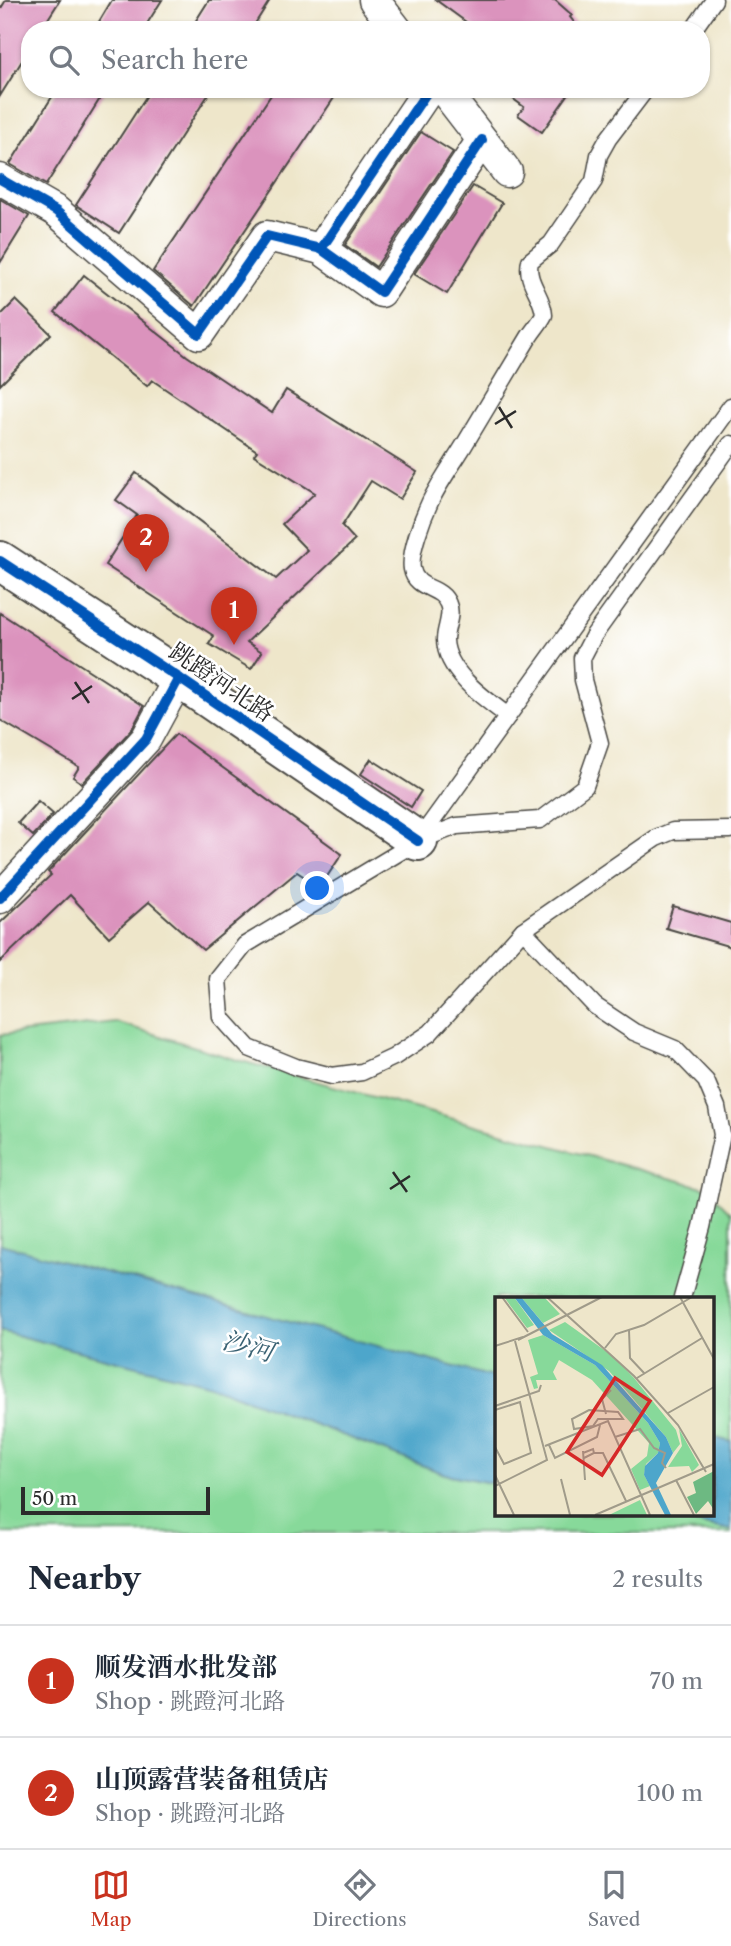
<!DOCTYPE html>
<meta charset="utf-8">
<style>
body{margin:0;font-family:"Libre Caslon Text","Noto Serif SC",serif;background:#f6f6f7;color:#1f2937}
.scale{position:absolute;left:21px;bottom:18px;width:189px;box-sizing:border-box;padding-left:7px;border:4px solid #2b2b2b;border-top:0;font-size:19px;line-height:24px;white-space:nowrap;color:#2b2b2b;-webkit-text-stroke:5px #fff;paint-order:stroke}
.you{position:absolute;left:318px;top:889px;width:24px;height:24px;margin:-18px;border:5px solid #fff;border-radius:50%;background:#1a73e8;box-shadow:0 0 0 10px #1a73e833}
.badge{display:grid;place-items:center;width:46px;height:46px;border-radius:50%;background:#c8321e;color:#fff;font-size:23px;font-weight:700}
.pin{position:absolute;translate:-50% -58px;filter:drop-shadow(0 2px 4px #0008)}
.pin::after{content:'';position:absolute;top:37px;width:24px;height:21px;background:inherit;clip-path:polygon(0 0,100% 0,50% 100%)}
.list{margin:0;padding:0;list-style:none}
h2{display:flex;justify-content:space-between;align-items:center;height:91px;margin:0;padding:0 28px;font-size:30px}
h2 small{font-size:23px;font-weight:400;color:#747a83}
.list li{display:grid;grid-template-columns:46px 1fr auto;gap:21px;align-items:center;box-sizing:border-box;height:112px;padding:0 28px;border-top:2px solid #e0e1e3}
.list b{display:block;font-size:26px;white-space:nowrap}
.list p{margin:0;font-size:23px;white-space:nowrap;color:#747a83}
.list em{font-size:23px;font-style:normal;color:#747a83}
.icon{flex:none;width:38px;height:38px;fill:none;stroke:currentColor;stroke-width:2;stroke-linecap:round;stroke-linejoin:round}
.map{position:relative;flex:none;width:731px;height:1533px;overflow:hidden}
.search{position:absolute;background:#fff;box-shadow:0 2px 5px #0004;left:21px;right:21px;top:21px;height:77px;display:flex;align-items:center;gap:18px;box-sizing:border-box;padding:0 24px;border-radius:28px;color:#747a83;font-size:26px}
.sheet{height:315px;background:#fff}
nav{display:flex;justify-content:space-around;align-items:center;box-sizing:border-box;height:98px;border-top:2px solid #e0e1e3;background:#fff;font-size:19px;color:#747a83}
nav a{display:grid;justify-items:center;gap:4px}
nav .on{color:#c8321e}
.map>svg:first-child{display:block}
</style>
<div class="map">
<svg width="731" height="1533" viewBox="0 0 731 1533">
<rect width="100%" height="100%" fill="#fff"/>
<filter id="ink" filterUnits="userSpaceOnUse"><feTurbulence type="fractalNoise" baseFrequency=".0143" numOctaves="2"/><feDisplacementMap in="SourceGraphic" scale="14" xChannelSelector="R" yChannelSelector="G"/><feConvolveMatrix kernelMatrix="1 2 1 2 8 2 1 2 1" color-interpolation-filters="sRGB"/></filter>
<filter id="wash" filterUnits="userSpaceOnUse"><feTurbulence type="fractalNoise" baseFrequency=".00686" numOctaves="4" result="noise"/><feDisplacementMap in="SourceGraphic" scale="28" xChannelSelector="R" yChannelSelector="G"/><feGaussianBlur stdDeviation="1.57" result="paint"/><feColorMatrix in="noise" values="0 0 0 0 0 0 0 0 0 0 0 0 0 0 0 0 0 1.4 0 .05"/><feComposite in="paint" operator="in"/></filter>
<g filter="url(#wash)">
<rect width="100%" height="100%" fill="#eee6ca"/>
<!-- green -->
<g fill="#87d99a" stroke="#598262" stroke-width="2">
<path d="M115,1022L234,1059L706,1188L731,1213V1442L712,1437V1298H496V1378L0,1244V1035Z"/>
<path d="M0,1331L211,1385L445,1474L496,1484V1514H647L731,1530V1533H0Z"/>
</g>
<!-- water -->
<g fill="#4da6cb" stroke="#3c687b" stroke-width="2">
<path d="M0,1244L496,1378V1484L445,1474L211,1385L0,1331Z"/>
<path d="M712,1437L731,1442V1530L647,1514H712Z"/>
</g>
<g id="blocks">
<!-- building -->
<g fill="#db93bd">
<path d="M6,0H60L41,30H30V48L0,96V10Z"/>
<path d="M112,0H162L143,30H94Z"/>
<path d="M209,0H270L251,30H190Z"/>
<path d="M436,0H555L572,15L570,17L580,30H477Z"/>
<path d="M57,89H106L46,185L10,164Z"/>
<path d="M151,89H212L119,233L76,205Z"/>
<path d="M275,89H340L194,306L153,271Z"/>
<path d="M500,89H572L542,132L518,115L524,107Z"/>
<path d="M421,132L453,152L376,267L345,245Z"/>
<path d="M473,186L502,203L447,294L414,274Z"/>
<path d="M0,199L29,216L0,263Z"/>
<path d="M84,275L187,356L272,413L286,390L417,472L400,499L371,481L342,526L355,540L247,642L262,652L251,669L209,644L214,636L105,565L137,515L116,500L136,473L276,579L307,550L282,524L315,493L254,455L257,451L152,380L147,386L55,312Z"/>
<path d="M16,300L51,334L0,385V316Z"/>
<path d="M0,613L144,706L132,729L82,783L73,777L79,767L0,720Z"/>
<path d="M176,734L342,854L320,887L297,872L203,950L149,902L109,937L70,895L0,962V923L51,875L48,872Z"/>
<path d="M371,759L421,791L411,807L361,774Z"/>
<path d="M38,801L53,814L33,836L18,823Z"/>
<path d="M673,906L731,923V947L666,928Z"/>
</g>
</g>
</g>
<g filter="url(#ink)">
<use href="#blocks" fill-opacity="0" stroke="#484743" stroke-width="2"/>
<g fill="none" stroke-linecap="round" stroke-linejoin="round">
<defs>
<g id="service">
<path d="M693,30L714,0"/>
<path d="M731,444L594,635L582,658L583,680L600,743L585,786L540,820L457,826L418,841L245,945L218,979L221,1017L249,1048L296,1067L332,1076L362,1072L394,1057L430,1033L523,930L656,838L673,831L731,830"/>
<path d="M508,716C485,699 446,672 445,640C445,628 453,615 448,604C441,585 416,591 412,569C409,553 423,517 430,502C439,483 452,465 463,447C485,410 507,373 529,337C534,329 540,323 544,315C543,295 525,282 530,261L551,244L594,181L599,155L608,139L646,89"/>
<path d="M418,841L731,406"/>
<path d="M523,930L595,1006L634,1032L675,1049L706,1081L717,1107L722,1135L702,1227L682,1298"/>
</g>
<g id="minor">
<path d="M374,0L397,30"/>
<path d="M429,89L321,249L381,292L482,140"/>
<path d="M443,89L507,172"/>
<path d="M0,179L56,211L199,334L267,236L321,249"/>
<path d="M0,898L146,739L179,678"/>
</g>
<path id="tertiary" d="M0,561L179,678L418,841"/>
</defs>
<!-- service casing -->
<use href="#service" stroke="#484743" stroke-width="19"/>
<!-- minor casing -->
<use href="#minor" stroke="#484743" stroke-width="33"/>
<!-- tertiary casing -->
<use href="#tertiary" stroke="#484743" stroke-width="42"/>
<!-- service -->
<use href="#service" stroke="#fff" stroke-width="16"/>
<!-- minor -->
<use href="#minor" stroke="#fff" stroke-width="30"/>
<!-- tertiary -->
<use href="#tertiary" stroke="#fff" stroke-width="38"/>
<defs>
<g id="cycleway">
<path d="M429,89L321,249L381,292L482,140"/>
<path d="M0,179L56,211L199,334L267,236L321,249"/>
<path d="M0,561L179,678L418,841"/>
<path d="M0,898L146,739L179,678"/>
</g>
</defs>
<!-- cycleway casing -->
<use href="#cycleway" stroke="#fff" stroke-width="15"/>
<!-- cycleway -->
<use href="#cycleway" stroke="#0057b8" stroke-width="10"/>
</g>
</g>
<!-- ticks -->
<path fill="none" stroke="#2b2b2b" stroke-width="2.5" d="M499,407L512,428M495,424L516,411M75,682L89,703M72,699L92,686M393,1172L407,1192M390,1189L410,1176"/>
<g text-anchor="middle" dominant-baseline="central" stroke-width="5" stroke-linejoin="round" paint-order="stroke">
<!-- street labels -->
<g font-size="24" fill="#2b2b2b" stroke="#fff">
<text transform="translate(222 682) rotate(34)">跳蹬河北路</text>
</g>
<!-- water labels -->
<g font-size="26" font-style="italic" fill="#3a6273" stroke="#fff">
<text transform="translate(248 1346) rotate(15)">沙河</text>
</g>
</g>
<!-- overview -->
<g transform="translate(495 1297)">
<rect width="219" height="219" fill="#eee6ca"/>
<path d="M9,0H19L39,28L32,31ZM26,0H49L65,17L48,26ZM70,25L119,60L139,81L181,133L185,147L178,156L171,140L114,74L54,33ZM48,38L100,68L153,126L165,146L163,156L151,167L149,178L155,189L145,193L136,172L152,159L154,146L97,83L64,63L58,75L62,83H41L43,91L39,92L35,80L43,77L33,43ZM184,132L204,168L197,175L194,169L173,170L187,149ZM145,203L152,218H114Z" fill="#87d99a"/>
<path d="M219,174V213L213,204L201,217L192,200L201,196L198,185Z" fill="#6db982"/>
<path d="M19,0H26L57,37L107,68L171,140L178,156L161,186L176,218H170L149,178L150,169L163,156L165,146L153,126L100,68L48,38Z" fill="#4da6cb"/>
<path fill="none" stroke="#a09b8a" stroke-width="2" d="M7,0L33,35M52,0L139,79L183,128L211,175M185,0L219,62M134,33L135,61L150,77M23,43L107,0M0,49L28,40M110,51L121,37L149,28L197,0M142,81L207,41M0,109L44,94L46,88M0,113L25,105L36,156L9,167L0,150M94,113L123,115L128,122H103L98,129L79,132L77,122ZM173,116L219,90M111,117L107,102L116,93M120,140L145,132L159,151L170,156L167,166L171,171M54,148L60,161L102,140L105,128M50,149L113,124L155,218M88,154L90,183M88,156L98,152L99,156L89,161M99,156H108L131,204M0,178L19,218M66,182L75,218M181,183L199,218M0,189L52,163L20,44M100,218L219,167"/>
<path fill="#d62828" fill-opacity="0.15" stroke="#d62828" stroke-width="3.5" d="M120,81L155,104L107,178L72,155Z"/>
<rect width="219" height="219" fill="none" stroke="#2b2b2b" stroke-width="3.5"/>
</g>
</svg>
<div class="scale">50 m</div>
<div class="you"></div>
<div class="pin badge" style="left:234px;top:645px">1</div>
<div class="pin badge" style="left:146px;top:572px">2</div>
<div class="search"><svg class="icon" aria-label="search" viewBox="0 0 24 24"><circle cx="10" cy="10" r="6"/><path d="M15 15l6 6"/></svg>Search here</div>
</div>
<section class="sheet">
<h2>Nearby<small>2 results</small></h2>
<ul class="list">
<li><span class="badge">1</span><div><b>顺发酒水批发部</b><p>Shop · 跳蹬河北路</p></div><em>70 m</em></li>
<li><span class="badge">2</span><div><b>山顶露营装备租赁店</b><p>Shop · 跳蹬河北路</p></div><em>100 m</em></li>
</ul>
</section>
<nav>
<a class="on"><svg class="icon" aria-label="map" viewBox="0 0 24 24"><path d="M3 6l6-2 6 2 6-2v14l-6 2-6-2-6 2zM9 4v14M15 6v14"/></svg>Map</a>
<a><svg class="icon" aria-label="directions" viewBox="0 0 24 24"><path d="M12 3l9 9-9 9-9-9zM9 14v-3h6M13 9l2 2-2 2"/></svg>Directions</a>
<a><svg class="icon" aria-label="saved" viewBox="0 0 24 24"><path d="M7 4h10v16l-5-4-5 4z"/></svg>Saved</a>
</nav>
